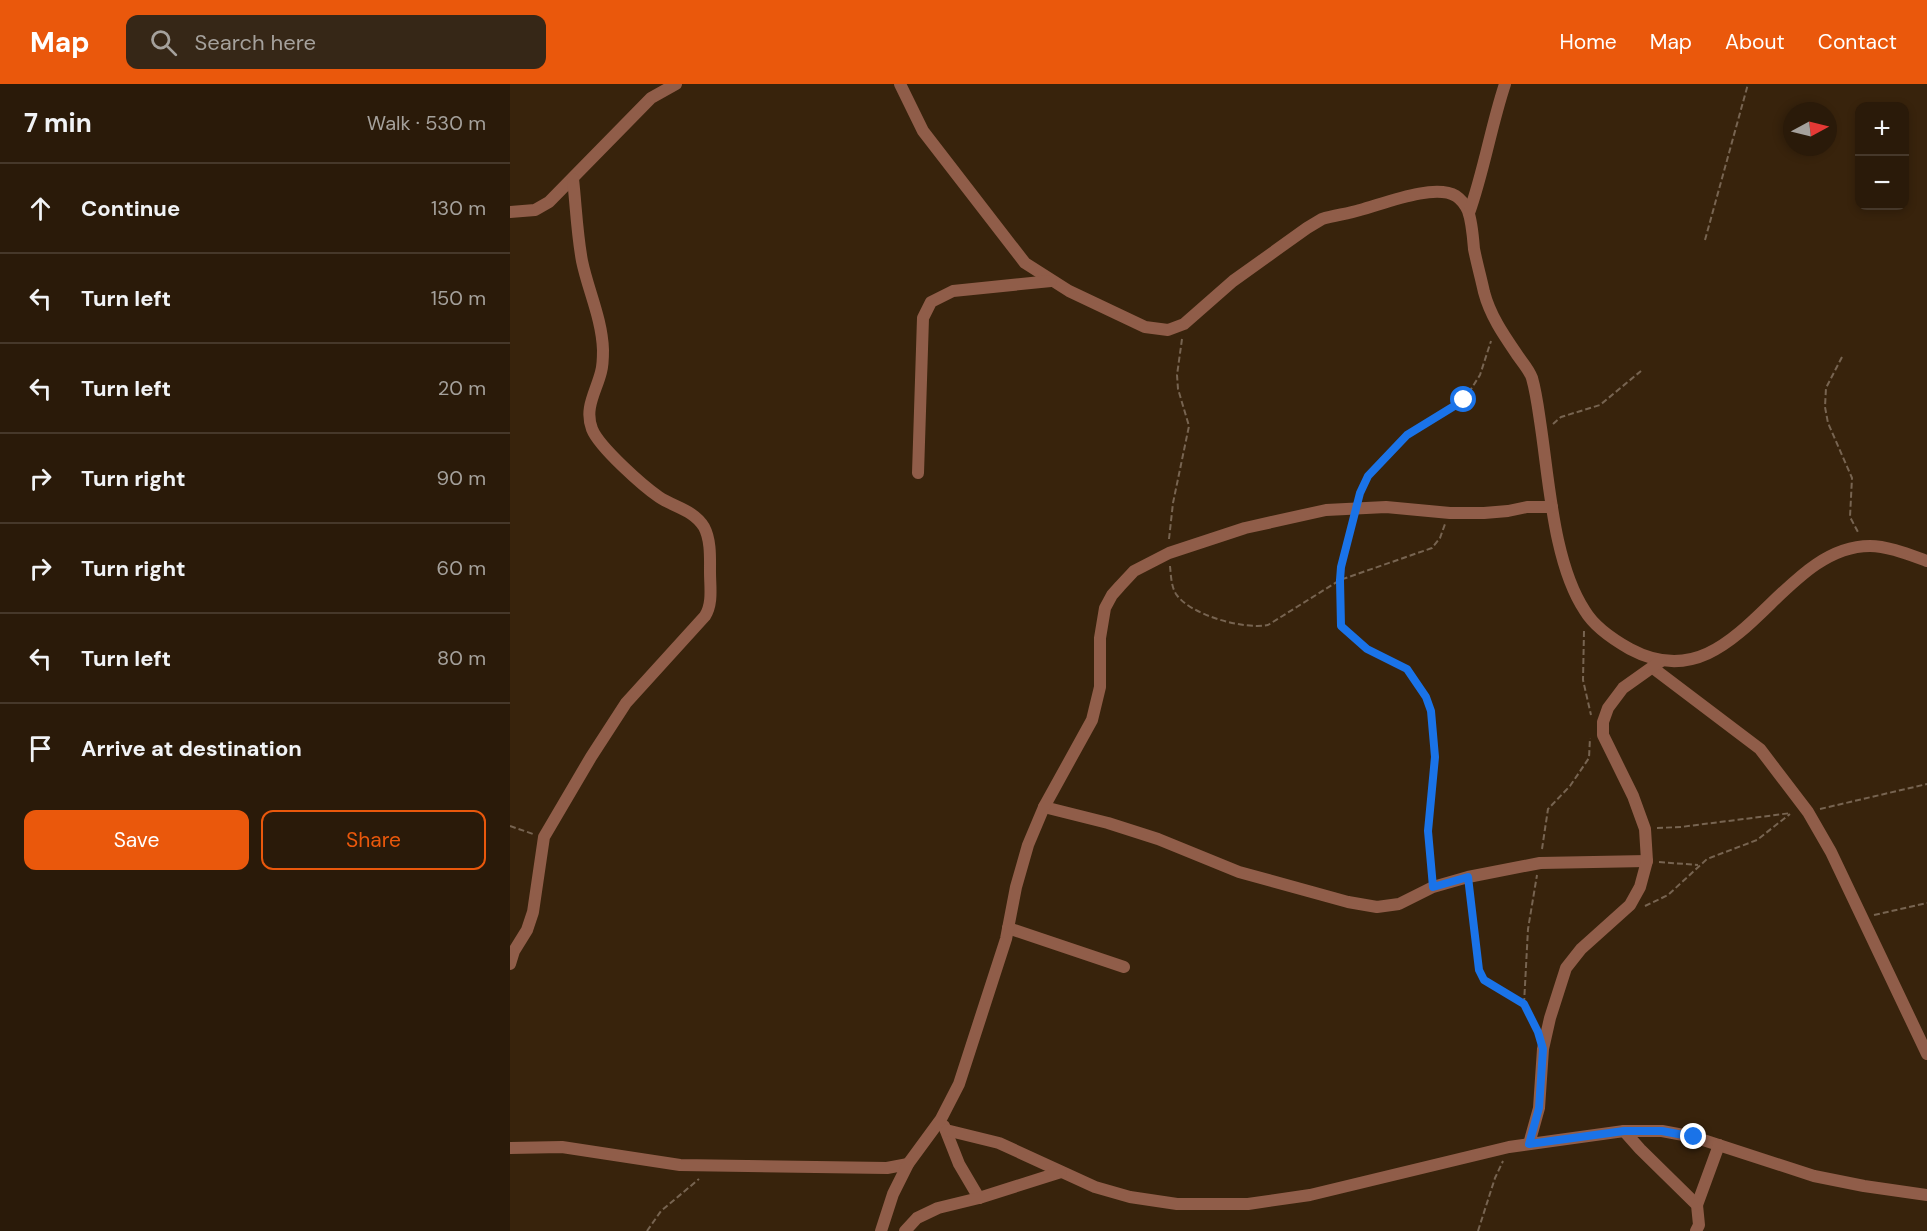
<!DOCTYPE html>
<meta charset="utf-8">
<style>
body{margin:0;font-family:"DM Sans",sans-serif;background:#362717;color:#f1f3f6}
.controls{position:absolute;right:18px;top:18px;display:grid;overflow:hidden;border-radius:12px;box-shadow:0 3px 9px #0003}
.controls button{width:54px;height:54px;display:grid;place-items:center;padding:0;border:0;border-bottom:2px solid #46382a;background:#2a1a09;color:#f1f3f6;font:30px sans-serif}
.compass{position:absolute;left:1273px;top:18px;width:54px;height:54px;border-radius:50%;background:#2a1a09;box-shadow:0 3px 9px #0003;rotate:83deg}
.stop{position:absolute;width:18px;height:18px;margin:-14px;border:4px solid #1a73e8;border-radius:50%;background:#fff}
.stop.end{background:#1a73e8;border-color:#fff;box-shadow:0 2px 6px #0008}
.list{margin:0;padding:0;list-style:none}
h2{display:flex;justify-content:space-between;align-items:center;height:78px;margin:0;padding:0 24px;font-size:26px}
h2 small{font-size:20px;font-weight:400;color:#a5a19c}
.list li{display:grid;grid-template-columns:39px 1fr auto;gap:18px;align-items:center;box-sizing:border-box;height:90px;padding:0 24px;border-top:2px solid #46382a}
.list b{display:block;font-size:22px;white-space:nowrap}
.list em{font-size:20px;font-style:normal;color:#a5a19c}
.actions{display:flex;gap:12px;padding:18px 24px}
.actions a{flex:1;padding:14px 0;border:2px solid #ea580c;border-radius:12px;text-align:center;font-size:21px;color:#ea580c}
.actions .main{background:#ea580c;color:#fff}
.icon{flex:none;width:33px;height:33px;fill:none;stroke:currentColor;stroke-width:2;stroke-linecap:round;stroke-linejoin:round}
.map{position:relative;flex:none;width:1417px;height:1147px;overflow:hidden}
header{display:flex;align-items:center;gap:36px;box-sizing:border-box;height:84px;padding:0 30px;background:#ea580c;color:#fff}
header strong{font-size:28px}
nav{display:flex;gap:33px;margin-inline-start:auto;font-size:21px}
.search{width:420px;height:54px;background:#362717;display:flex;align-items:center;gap:15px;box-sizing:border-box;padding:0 21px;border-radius:12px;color:#a5a19c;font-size:22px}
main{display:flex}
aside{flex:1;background:#2a1a09}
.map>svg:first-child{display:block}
</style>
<header>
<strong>Map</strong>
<div class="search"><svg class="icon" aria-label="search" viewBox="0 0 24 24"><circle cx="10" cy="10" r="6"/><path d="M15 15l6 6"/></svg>Search here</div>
<nav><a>Home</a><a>Map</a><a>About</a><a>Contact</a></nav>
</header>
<main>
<aside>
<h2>7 min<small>Walk · 530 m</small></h2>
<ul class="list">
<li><svg class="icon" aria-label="ahead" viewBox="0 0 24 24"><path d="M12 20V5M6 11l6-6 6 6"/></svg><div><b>Continue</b></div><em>130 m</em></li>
<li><svg class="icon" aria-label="left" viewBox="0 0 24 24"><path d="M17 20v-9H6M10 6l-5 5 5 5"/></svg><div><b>Turn left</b></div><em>150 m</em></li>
<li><svg class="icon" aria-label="left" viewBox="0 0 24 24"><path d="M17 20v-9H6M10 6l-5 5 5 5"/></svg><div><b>Turn left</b></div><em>20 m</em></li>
<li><svg class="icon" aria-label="right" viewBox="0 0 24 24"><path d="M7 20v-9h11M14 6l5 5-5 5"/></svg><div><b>Turn right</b></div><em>90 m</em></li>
<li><svg class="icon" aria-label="right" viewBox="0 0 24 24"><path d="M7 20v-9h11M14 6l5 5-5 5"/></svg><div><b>Turn right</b></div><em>60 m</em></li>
<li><svg class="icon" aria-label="left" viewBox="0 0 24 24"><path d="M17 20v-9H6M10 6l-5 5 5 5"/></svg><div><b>Turn left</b></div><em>80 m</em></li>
<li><svg class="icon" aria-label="arrive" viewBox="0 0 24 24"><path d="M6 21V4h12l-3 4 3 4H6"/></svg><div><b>Arrive at destination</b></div></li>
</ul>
<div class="actions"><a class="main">Save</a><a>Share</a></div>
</aside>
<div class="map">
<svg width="1417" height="1147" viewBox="0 0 1417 1147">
<rect width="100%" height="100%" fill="#38230c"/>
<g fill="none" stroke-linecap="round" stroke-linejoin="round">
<!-- path -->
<g stroke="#776451" stroke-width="2" stroke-dasharray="6 3" stroke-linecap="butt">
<path d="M1195,156L1238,0"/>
<path d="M1332,273L1316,304L1315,323L1318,339L1342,394L1340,433L1349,450"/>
<path d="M1043,340L1051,333L1090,321L1131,287"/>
<path d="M850,411L857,392L897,351L954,316L970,291L981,257"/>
<path d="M843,437L831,483L830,496L831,541L857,565L897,586L916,613L921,627L925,673L918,747L922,791"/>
<path d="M659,455L663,419L679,342L668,305L667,291L672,255"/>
<path d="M660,482C661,491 661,502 666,510C680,531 734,546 758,541L830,496L922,464L930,454L935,440"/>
<path d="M1074,547L1073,596L1081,631"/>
<path d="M1310,725L1417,700"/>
<path d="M0,742L23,750"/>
<path d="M1147,744L1171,743L1281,729"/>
<path d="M1032,765L1038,725L1060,702L1079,674L1080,654"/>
<path d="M1149,778L1188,781"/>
<path d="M960,807L969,886L974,896L1014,920L1025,942"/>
<path d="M1135,822L1158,811L1197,775L1247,756L1280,730"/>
<path d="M1364,831L1417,819"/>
<path d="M1014,920L1018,845L1027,791"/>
<path d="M137,1147L151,1127L189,1095"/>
<path d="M968,1147L985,1094L993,1077"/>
</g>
<!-- minor -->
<g stroke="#905d49" stroke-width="12">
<path d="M390,0L413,47L515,179L559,207L635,243L658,246L674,240L723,197L797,144L812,135C825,131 837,130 850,126C873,120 924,99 946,112C952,116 955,120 958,127C962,138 963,153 964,165C967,180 971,194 974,208C980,231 993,250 1006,269C1011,277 1019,285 1022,294C1026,308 1028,323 1030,337C1039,394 1043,479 1075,527C1084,542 1104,556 1120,565C1226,622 1267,462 1360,462C1378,462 1400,471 1417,477"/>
<path d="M0,128L25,126L39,118L141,14L166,0"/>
<path d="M959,129C974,87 981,42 995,0"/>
<path d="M408,389L413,234L421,218L443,207L541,197"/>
<path d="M1143,584L1250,665L1298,728L1321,768L1417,970"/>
<path d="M534,723L598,739L648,755L729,788L838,818L867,823L889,820L923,803L958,793L1030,779L1137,777"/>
<path d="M498,844L614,883"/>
<path d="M0,880L4,867L17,846L23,828L34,753L81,673L116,619L195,532C203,519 200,503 200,488C200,474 201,456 194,443C184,426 164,423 149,413C133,402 89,363 82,345C74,324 86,308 91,288C93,281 93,273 93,266C92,235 78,206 72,177C67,150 66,122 63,95"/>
<path d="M434,1042L449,1080L469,1114"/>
<path d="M436,1046L489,1059L585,1103L620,1113L667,1120H738L800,1111L999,1063L1114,1047H1152L1184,1053L1304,1092L1354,1102L1417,1111"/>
<path d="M1114,1047L1130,1065L1187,1121L1189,1141L1186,1147"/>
<path d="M1019,1060L1029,1024L1033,965L1040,934L1056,884L1071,865L1120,821L1130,803L1137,777L1135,745L1123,712L1093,651V638L1098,624L1113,604L1151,577"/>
<path d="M0,1064L52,1063L170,1081L377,1084L398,1080"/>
<path d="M1187,1121L1209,1061"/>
<path d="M371,1147L383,1110L398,1080L431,1035L449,1000L496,855L506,803L518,761L534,723L582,636L590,603V554L595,524L602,511L610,502L624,487L659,469L735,444L816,426L876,423L940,429H974L998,427L1017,423H1042"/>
<path d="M395,1147L407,1134L428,1124L469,1114L551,1088"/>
</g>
</g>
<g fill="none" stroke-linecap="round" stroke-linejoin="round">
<!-- route -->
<path stroke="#1a73e8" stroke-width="8" d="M954,316L897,351L858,392L850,409L831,483L830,496L831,542L857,565L897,585L916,613L921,627L925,673L918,747L923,803L958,793L969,886L974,896L1014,920L1028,948L1033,965L1029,1024L1019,1060L1114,1047H1152L1184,1053"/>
</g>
</svg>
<div class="controls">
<button>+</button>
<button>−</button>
</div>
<svg class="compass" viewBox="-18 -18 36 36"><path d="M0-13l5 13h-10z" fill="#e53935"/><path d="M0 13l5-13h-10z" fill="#a5a19c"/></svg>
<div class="stop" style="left:954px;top:316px"></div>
<div class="stop end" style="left:1184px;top:1053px"></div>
</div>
</main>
